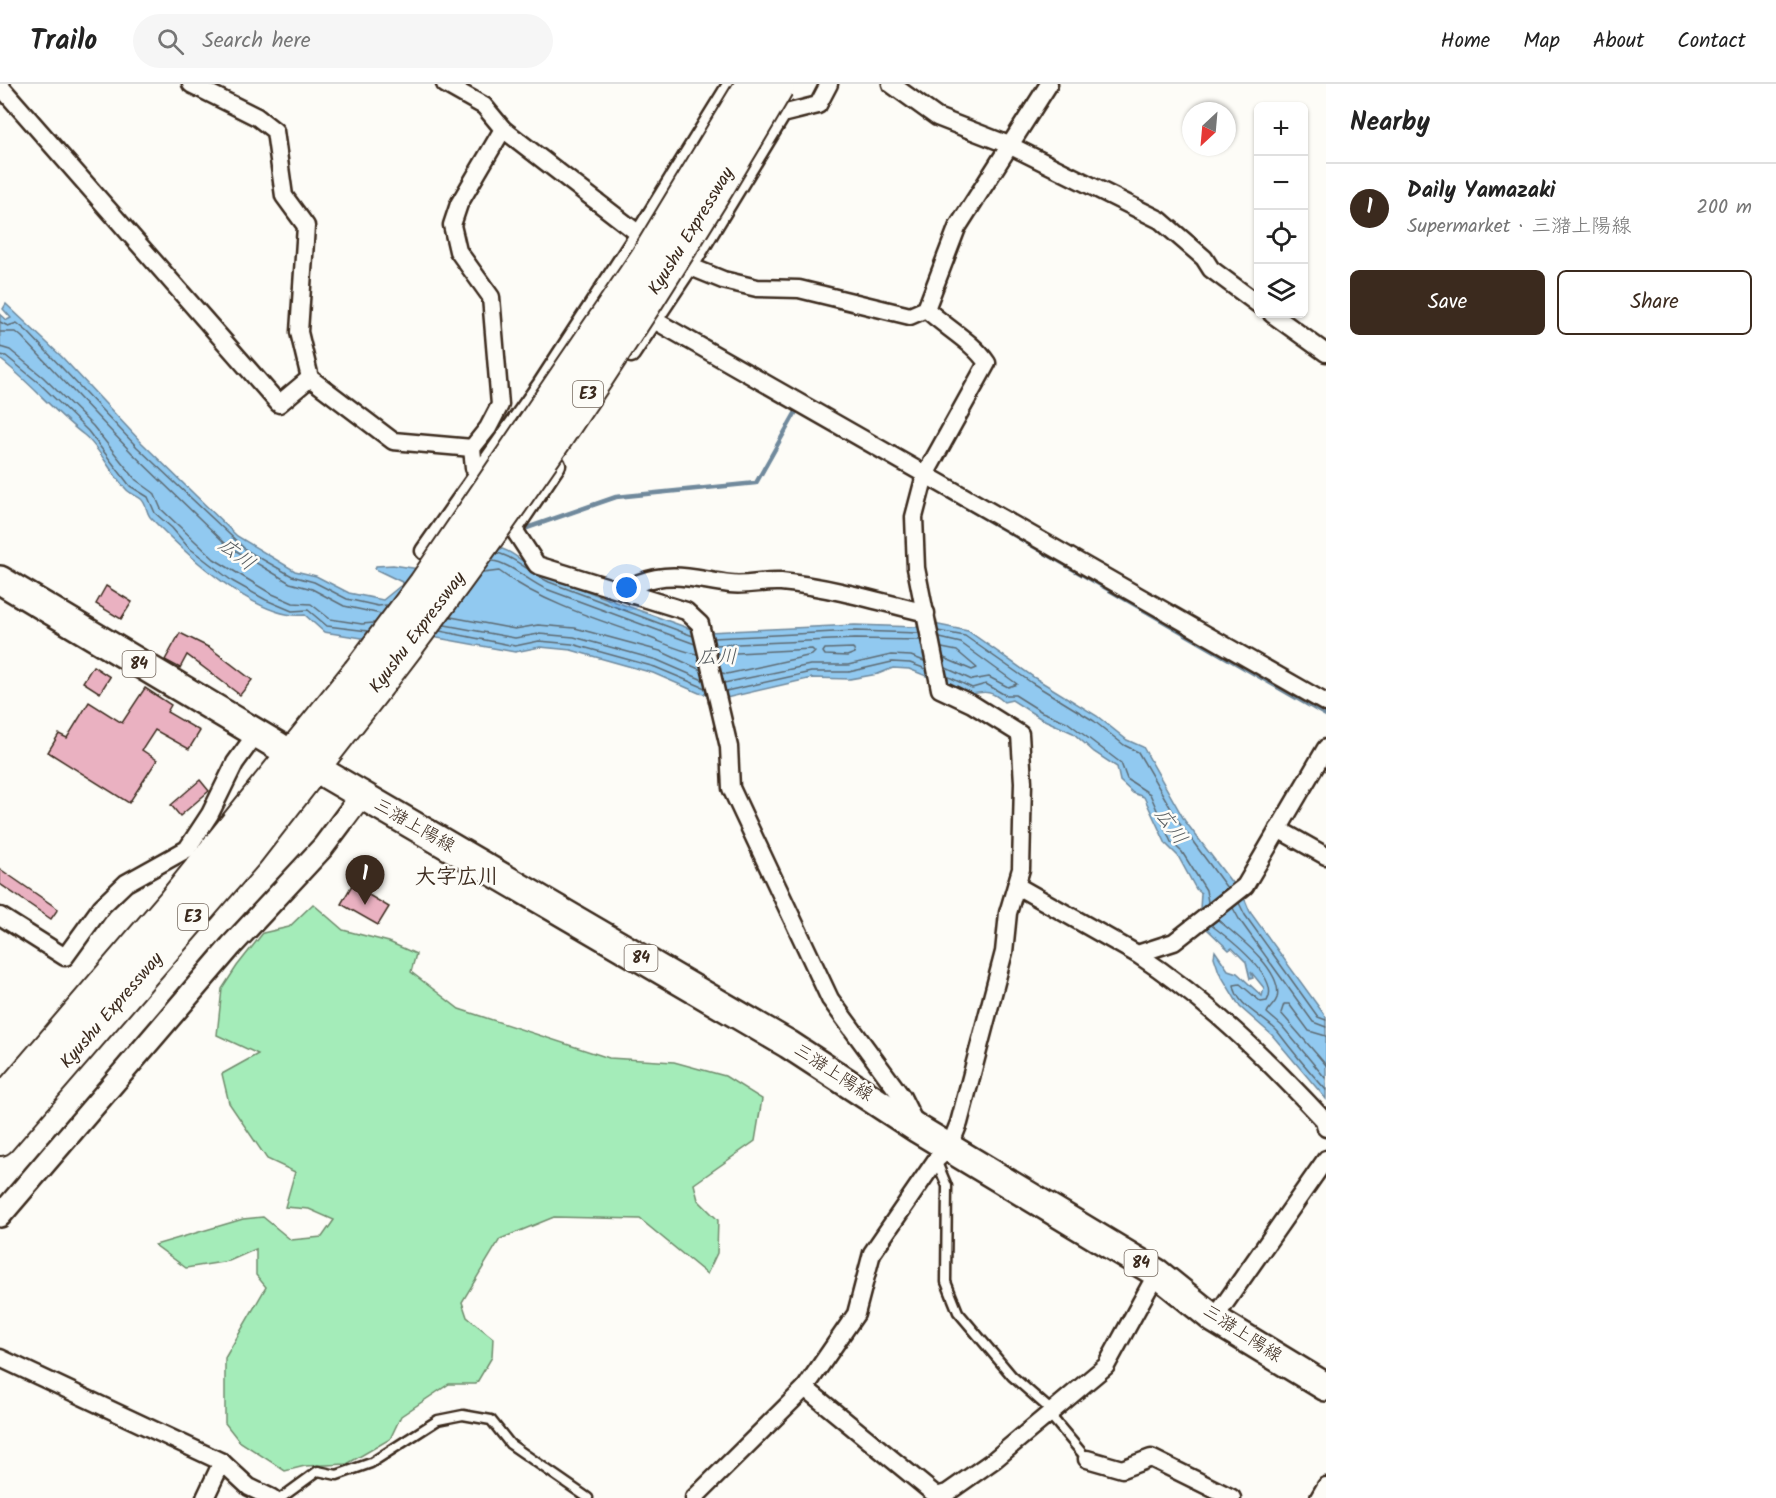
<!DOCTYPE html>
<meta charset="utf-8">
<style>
body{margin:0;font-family:Kalam,"Klee One",sans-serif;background:#f6f6f6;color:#222}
.controls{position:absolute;right:18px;top:18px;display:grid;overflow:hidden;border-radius:9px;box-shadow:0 2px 4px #0004}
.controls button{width:54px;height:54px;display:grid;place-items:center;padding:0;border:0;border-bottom:2px solid #e0e0e0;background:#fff;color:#222;font:30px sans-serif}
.compass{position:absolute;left:1182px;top:18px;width:54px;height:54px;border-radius:50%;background:#fff;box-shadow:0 2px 4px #0004;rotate:206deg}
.you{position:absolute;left:627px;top:504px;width:21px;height:21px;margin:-15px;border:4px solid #fff;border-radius:50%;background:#1a73e8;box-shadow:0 0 0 9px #1a73e833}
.badge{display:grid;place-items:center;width:39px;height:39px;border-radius:50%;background:#3b2a1e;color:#fff;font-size:20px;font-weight:700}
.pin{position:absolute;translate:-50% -50px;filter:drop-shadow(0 2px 3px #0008)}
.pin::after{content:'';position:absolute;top:32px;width:21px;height:18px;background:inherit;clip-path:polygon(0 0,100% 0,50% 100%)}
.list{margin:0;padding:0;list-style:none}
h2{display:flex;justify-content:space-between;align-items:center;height:78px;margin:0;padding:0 24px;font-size:26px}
h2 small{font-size:20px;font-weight:400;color:#767676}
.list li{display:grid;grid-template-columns:39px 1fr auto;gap:18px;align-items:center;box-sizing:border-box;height:90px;padding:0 24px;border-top:2px solid #e0e0e0}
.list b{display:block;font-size:22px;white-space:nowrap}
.list p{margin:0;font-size:20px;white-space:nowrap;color:#767676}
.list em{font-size:20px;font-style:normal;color:#767676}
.actions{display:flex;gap:12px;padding:18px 24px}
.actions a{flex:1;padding:14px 0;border:2px solid #3b2a1e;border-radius:9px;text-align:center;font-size:21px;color:#3b2a1e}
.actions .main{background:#3b2a1e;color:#fff}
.icon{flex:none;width:33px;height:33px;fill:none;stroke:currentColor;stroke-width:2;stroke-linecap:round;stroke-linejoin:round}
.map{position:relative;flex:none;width:1326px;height:1414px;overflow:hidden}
header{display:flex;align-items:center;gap:36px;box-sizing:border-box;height:84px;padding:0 30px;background:#fff;border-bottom:2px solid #e0e0e0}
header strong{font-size:28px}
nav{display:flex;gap:33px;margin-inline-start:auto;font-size:21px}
.search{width:420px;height:54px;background:#f6f6f6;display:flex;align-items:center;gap:15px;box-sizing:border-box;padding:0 21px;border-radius:33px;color:#767676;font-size:22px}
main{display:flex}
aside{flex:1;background:#fff}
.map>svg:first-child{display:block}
</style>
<header>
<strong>Trailo</strong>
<div class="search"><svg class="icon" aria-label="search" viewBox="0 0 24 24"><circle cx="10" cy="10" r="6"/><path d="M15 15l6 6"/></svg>Search here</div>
<nav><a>Home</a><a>Map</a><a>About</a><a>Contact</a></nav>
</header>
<main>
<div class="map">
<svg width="1326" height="1414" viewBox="0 0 1326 1414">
<rect width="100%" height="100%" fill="#fdfcf7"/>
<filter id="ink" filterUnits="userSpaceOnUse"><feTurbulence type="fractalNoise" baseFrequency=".0167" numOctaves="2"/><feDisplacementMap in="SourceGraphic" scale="12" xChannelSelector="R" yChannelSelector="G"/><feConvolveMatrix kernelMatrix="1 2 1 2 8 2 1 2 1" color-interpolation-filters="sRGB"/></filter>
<g filter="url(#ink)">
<!-- green -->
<path fill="#a4ecb9" stroke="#708b6c" stroke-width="1.5" d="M313,820L343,846L389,858L416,870L411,888L459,925L609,974L674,978L725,992L762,1015L755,1057L694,1100L698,1116L718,1136L717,1169L707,1190L640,1135L554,1133L500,1155L462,1218L467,1233L493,1254L492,1273L476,1300H449L401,1332L390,1355L347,1380L305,1382L285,1387L239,1357L225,1339V1274L266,1203L256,1191V1165L229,1177L186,1184L155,1161L243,1135L263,1133L291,1156L322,1153L334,1136L309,1125L285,1123L295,1088L267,1075L229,1019L222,990L258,970L217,951L222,905L237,882L263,849L289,843Z"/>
<!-- water -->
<path fill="#91c9f0" stroke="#6f899c" stroke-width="1.5" d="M6,220L62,273L142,359L237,452L295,487L316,492L349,509L383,516L404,499L375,485L376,482L393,481L426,486L499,464C513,467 521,478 534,484C585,509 640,526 693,546L708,548L855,541L917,543L934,540L968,547L1035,594L1097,632L1127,656L1143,663L1185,737L1245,816L1250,828L1326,933V1015L1272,951L1240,923L1219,888L1214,873L1215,867L1228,886L1237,889L1262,912L1264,904L1251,888L1253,894L1250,895L1246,878L1232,864L1229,866L1205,843L1200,825L1201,809L1196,805L1178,772L1166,760L1144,713L1133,709L1120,697L1117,683L1094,668L1073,649L1040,634L1012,616L1004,618C992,607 986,607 971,610L909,585L893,584L878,590L850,595L812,594L726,614L699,609L653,589L571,566L540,563L515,568L410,549L362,554L324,548L305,531C256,537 183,467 151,434C146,429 147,420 141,415C136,411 130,410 126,405C110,389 101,365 84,351C55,329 30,298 0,275V230L7,236L11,234L3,225Z"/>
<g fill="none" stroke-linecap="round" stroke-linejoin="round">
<!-- shore -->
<g stroke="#5d6a72" stroke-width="1.5">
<path d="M0,238L8,242L17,239L28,248L137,363L246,466L292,492L314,498L347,515L378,522L387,521"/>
<path d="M0,248H16L22,253L132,369L228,462L290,499L312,505L344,522L381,530"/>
<path d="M0,263L10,266L43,293L93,342L136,396L154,409L161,425L214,475L270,509L293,519L311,520L330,535L362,540L374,539"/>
<path d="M0,271L6,272L39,299L88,347L130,402L148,413L155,429L172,444L188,463L232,497L266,516L292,527L308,526L327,542L368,547"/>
<path d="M497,469C515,473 532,490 549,498L693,552"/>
<path d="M492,477C508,478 530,498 546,505L695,560"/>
<path d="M483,489L499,487C541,518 596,535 645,552C662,558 679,567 697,570"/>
<path d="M451,533L515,545L538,541L575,544L660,567L701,586"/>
<path d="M445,541L515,554L539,550L574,553L657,576L703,596"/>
<path d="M440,547L515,562L539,557L572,560L655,583L705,604"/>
<path d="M938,547L965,552L1032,599L1094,637L1124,661L1138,668L1180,740L1227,804"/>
<path d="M713,554L855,547L919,549"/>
<path d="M940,554L961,559L1017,600L1008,603L989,593L972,596L946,584"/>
<path d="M715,561L855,555L920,556"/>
<path d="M853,564L855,569L847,572L825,571L823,568L825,565Z"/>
<path d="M942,564L957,567L977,584L972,586L944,574"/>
<path d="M717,570L812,565L815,568L812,571L727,590L722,589"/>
<path d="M947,592L972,604L986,600L1005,611H1015L1042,628L1067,638L1121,679L1127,695L1150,710L1171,758L1182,768L1206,806L1208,818"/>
<path d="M724,599L810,581H848L891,571L911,572L924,577"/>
<path d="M726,607L811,588H849L892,578L910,579L926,585"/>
<path d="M1239,819L1245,831L1318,933L1326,936"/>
<path d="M1233,824L1239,835L1313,938L1326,943"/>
<path d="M1218,836C1236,851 1284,887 1277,914C1275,921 1269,923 1267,929L1282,942L1326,995"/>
<path d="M1211,841C1227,853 1282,894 1267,917L1261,918L1240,900L1234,901C1236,922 1265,933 1278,948C1293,968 1309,987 1326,1006"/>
<path d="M1326,952L1309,947L1289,920H1284L1281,929L1326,981"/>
</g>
<!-- stream -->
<g stroke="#6f899c" stroke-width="4.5">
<path d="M948,413L1326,631"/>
<path d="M522,449L524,445L616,413L756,399L797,326L801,328"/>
</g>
</g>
<!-- building -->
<g fill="#eab1c1" stroke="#3b2a1e" stroke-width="1.5">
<path d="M106,502L132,518L121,535L96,520Z"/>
<path d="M180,549L210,564L252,596L240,611L187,571L180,584L165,576Z"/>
<path d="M93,582L110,593L100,609L83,598Z"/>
<path d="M145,604L171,621L167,628L200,647L189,665L155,646L142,666L157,676L129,719L48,668L59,650L67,654L89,618L122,639Z"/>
<path d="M200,696L209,707L180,732L171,721Z"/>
<path d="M0,785L58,825L51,835L0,800Z"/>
<path d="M352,801L389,823L378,841L341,820Z"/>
</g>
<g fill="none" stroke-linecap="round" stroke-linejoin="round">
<defs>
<g id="service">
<path d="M936,1076L947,1102L946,1198L958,1228L1012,1292L1053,1328"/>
<path d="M1050,1331L1087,1375"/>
<path d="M281,1414L318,1387L337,1391L371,1379L438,1336L463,1331L491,1336L510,1360L588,1414"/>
</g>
<g id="minor">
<path d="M191,0L257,33L275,47L284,112L306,142L299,248L310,294L393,357L472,364"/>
<path d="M445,0L484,22L503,45L639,150L686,181L723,196L757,204L799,205L910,232L926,225L957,144L1049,0"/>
<path d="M891,0L937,33L1009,61L1160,136L1204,174L1211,185L1258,220"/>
<path d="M0,2L279,320L310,294"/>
<path d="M503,45L459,120L452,141L458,167L491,213L500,321L488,344L472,364L474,384L537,481L686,527L700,540L729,663L731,704L830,915L902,1013L916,1041"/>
<path d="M1272,230L1326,269"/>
<path d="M654,236L1326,619"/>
<path d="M631,270L689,183L782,30L818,21L829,0"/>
<path d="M514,445L557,381"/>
<path d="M424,467L541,301L639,150L731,1"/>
<path d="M633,511L639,499C673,486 696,496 730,500C747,502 764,497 781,498C830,503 878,517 926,529"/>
<path d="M1278,745L1326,772"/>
<path d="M1017,802L1137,870L1174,858L1245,802L1326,664"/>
<path d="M0,832L65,873L102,822L126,799L187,765L210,730L235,679L256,650"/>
<path d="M1137,870C1207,916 1266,974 1324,1036L1326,1044"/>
<path d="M1214,1235L1326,1075"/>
<path d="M0,1274L222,1378L249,1403L272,1414"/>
<path d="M805,1304L937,1412"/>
<path d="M1087,1375L1122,1385L1151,1374L1232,1414"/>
<path d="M937,1412L947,1409L994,1376L1106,1282L1157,1189"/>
<path d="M205,1414L222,1378"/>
<path d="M694,1414L805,1304L856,1230L872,1169L936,1076L949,1064L959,1039L1004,868L1008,829L1021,785L1023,698L1020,650L972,620L940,605L916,484L914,433L925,391L987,279C973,258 945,243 926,225"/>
<path d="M1319,1414L1326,1402"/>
</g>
<path id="tertiary" d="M0,1132L231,862L323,763L362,711"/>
<g id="primary">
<path d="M0,496L278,662"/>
<path d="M329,692L788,960L918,1045L1157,1189L1214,1235L1326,1303"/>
</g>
<g id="motorway">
<path d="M0,1020L173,818L358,588"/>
<path id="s1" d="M0,1056L247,770L377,603"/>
</g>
</defs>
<!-- service casing -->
<use href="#service" stroke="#3b2a1e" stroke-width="13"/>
<!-- minor casing -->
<use href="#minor" stroke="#3b2a1e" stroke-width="21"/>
<!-- tertiary casing -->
<use href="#tertiary" stroke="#3b2a1e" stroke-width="26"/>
<!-- primary casing -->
<use href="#primary" stroke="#3b2a1e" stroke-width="32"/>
<!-- motorway casing -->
<use href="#motorway" stroke="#3b2a1e" stroke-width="34"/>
<!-- service -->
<use href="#service" stroke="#fdfcf7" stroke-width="8"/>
<!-- minor -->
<use href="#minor" stroke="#fdfcf7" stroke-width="16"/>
<!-- tertiary -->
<use href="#tertiary" stroke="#fdfcf7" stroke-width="21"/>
<!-- primary -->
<use href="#primary" stroke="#fdfcf7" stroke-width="27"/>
<!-- motorway -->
<use href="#motorway" stroke="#fdfcf7" stroke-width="30"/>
<defs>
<g id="motorway-bridge">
<path d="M358,588L424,500L645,175L751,0"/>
<path id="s2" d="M377,603C524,412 657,212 778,3"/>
</g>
</defs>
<!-- motorway-bridge casing -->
<use href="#motorway-bridge" stroke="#3b2a1e" stroke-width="34" stroke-linecap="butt"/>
<!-- motorway-bridge -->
<use href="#motorway-bridge" stroke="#fdfcf7" stroke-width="30"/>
</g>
</g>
<g text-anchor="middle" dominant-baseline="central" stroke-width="5" stroke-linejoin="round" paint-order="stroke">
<!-- shield labels -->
<g fill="#fdfcf7" stroke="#75695f" stroke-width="1.5">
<rect x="573" y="297" width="30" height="26" rx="4.5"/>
<rect x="122.5" y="567" width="33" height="26" rx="4.5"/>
<rect x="178" y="820" width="30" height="26" rx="4.5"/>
<rect x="624.5" y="861" width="33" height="26" rx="4.5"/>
<rect x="1124.5" y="1166" width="33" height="26" rx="4.5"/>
</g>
<g font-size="16" font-weight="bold" fill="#3b2a1e">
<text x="588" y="310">E3</text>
<text x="139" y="580">84</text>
<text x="193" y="833">E3</text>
<text x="641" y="874">84</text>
<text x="1141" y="1179">84</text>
</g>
<!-- street labels -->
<g font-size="18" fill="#3b2a1e" stroke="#fdfcf7">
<text stroke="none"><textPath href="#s2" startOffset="554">Kyushu Expressway</textPath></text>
<text transform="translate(418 549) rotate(-53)">Kyushu Expressway</text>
<text transform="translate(414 742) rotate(30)">三潴上陽線</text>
<text stroke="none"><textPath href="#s1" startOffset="171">Kyushu Expressway</textPath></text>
<text transform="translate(833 989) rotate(33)">三潴上陽線</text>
<text transform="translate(1242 1250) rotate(33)">三潴上陽線</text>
</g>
<!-- water labels -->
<g font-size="20" font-style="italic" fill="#555a5d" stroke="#fdfcf7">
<text transform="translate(236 471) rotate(38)">広川</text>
<text x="717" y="574">広川</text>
<text transform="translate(1170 743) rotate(55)">広川</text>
</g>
<!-- quarter labels -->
<g font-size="21" font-weight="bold" fill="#3b2a1e" stroke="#fdfcf7">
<text x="457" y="793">大字広川</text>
</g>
</g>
</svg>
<div class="controls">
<button>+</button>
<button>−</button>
<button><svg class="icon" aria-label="locate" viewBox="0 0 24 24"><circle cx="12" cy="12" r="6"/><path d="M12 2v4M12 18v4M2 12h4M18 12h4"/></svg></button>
<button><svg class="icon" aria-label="layers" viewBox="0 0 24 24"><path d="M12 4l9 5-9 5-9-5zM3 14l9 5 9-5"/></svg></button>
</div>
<svg class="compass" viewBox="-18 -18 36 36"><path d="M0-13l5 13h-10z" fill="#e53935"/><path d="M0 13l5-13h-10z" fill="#767676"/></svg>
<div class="you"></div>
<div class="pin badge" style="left:365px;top:821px">1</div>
</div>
<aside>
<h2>Nearby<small></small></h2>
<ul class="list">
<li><span class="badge">1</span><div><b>Daily Yamazaki</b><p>Supermarket · 三潴上陽線</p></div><em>200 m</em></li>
</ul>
<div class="actions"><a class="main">Save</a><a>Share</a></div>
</aside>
</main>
